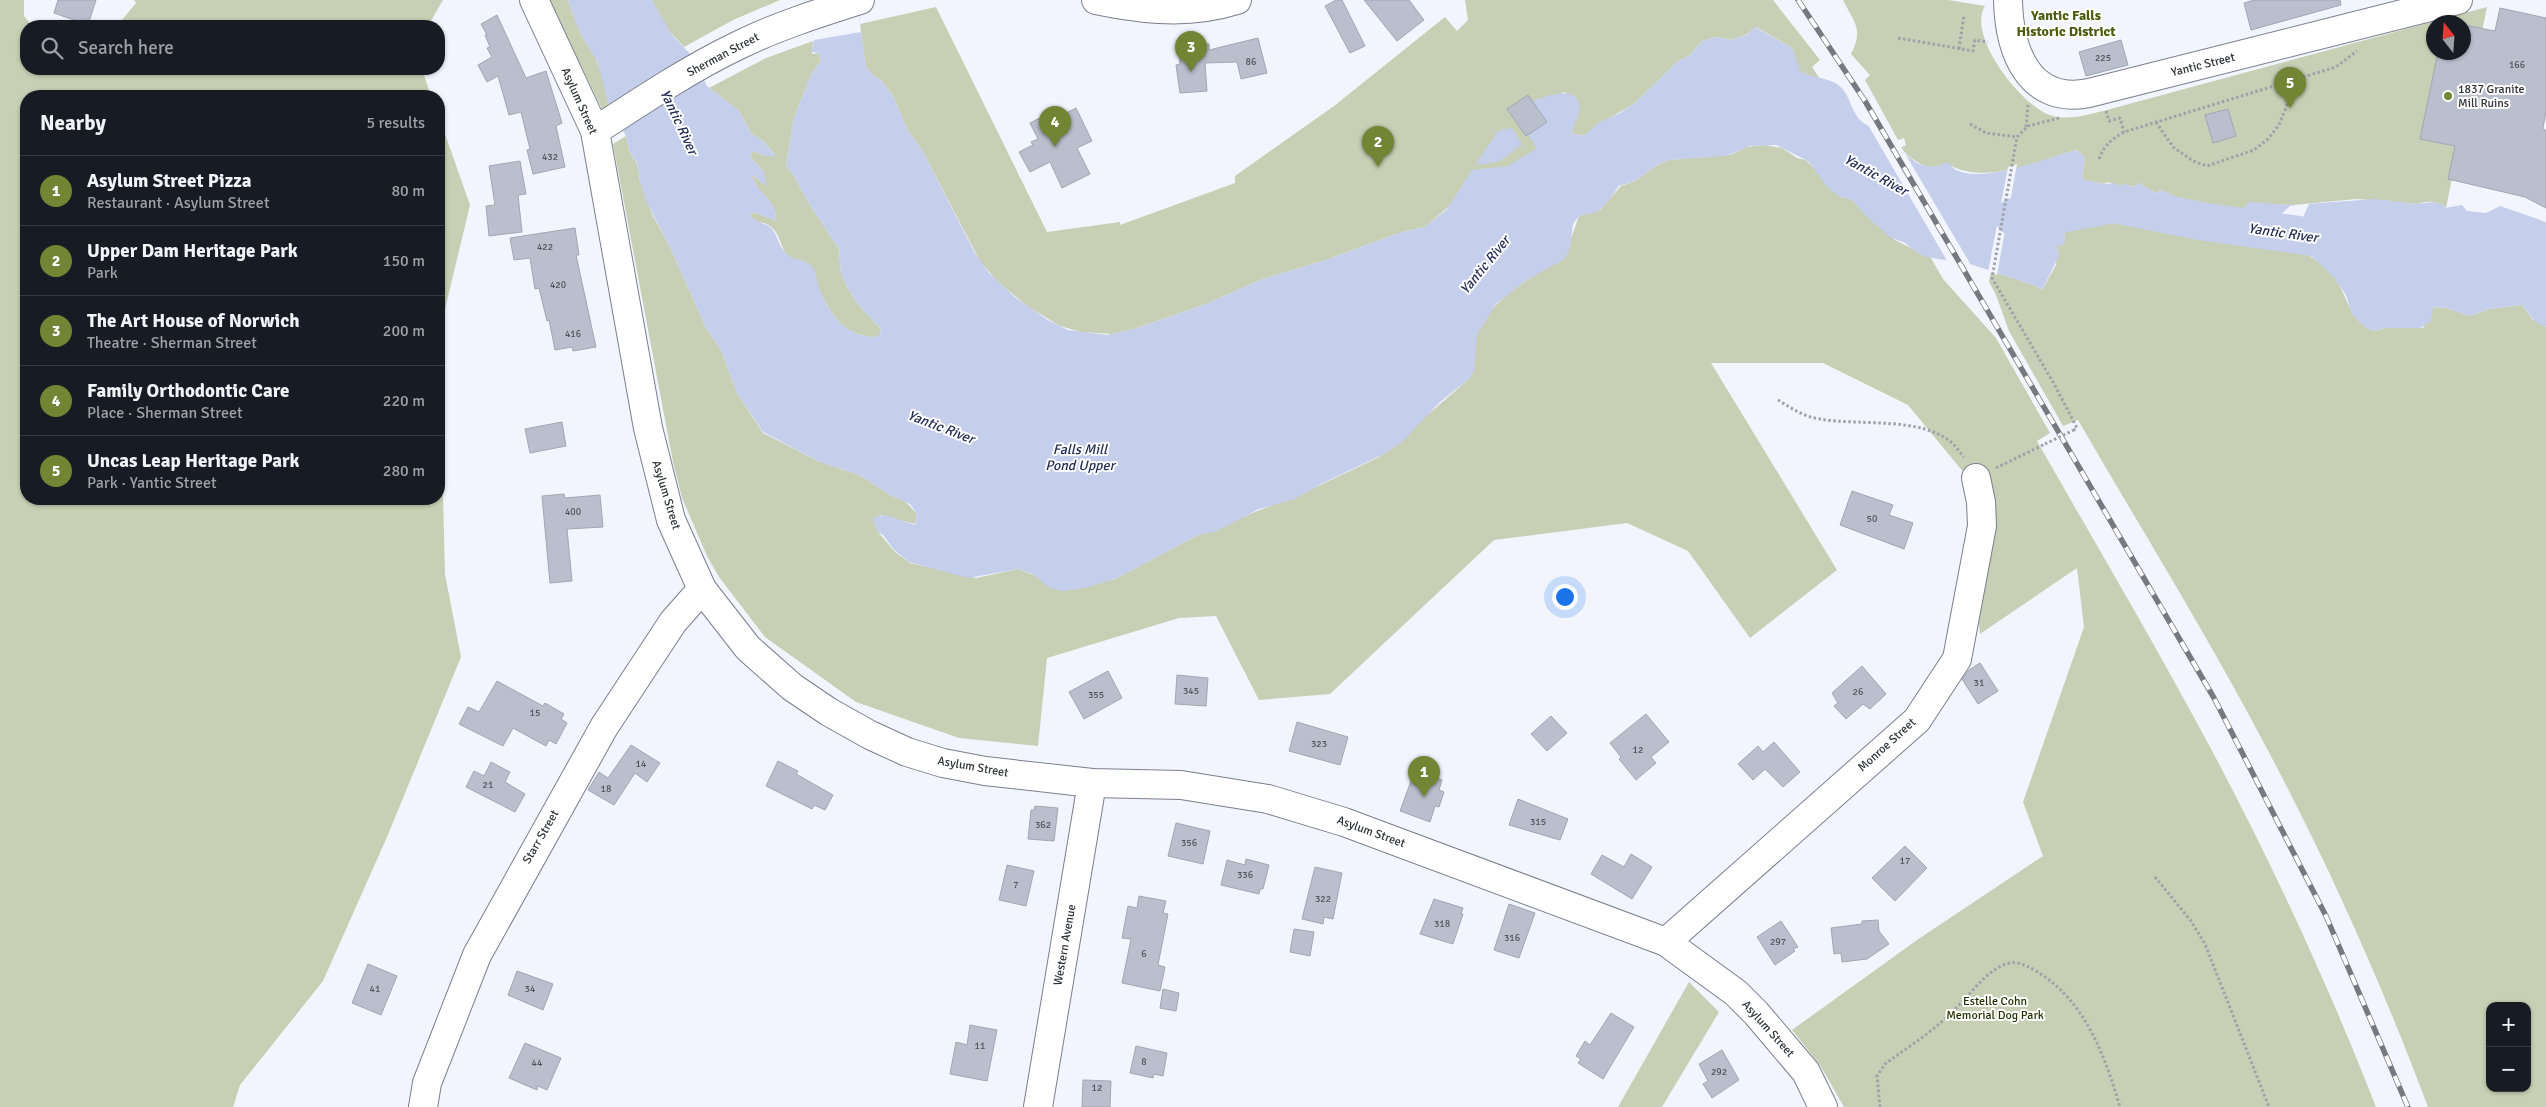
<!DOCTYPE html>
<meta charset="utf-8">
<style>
body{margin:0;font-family:Signika,sans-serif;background:#20242c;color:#f1f3f6}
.controls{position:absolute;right:15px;bottom:15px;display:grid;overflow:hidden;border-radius:10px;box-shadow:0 1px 4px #0004}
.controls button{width:45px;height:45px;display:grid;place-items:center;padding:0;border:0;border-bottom:1px solid #363941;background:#171b24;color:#f1f3f6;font:25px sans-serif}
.compass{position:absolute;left:2426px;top:15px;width:45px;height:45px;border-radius:50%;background:#171b24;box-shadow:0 1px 4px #0004;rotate:343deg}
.you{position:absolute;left:1564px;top:596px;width:18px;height:18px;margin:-12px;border:4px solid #fff;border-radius:50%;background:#1a73e8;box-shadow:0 0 0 8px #1a73e833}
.badge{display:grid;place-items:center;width:32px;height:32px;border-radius:50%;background:#718535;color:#fff;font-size:16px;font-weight:700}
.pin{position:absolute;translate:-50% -41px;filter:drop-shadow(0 1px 2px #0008)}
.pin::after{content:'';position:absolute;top:26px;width:18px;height:15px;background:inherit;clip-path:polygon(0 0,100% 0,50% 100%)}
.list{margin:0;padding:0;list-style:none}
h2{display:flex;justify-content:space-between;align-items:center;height:65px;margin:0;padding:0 20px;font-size:21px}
h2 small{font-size:16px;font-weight:400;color:#9ea1a6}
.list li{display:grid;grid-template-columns:32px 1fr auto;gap:15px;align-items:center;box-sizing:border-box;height:70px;padding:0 20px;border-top:1px solid #363941}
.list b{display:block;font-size:19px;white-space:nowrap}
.list p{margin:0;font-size:16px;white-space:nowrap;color:#9ea1a6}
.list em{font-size:16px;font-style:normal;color:#9ea1a6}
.icon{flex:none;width:28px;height:28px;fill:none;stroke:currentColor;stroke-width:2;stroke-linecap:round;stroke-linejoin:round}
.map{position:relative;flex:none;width:2546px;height:1107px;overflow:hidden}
.search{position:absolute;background:#171b24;box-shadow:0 1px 4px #0004;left:20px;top:20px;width:425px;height:55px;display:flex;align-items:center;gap:12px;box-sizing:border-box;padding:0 18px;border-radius:20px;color:#9ea1a6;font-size:19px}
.panel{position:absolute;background:#171b24;box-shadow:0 1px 4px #0004;left:20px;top:90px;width:425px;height:415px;border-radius:20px}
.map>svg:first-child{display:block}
</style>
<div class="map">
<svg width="2546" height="1107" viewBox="0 0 2546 1107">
<rect width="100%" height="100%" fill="#f2f5fe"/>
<!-- green -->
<g fill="#c7cfb4" fill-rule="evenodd">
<path d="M0,0H24V16L32,26H26V69H422L431,96H26V499H439V336L445,574L461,657L387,837L323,981L240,1085L233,1107H0Z"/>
<path d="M134,0H443L428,26H117L136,3Z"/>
<path d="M549,0H568L579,31L595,57L602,74L609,107L603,111Z"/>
<path d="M652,0H780L733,20L684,47L668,30Z"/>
<path d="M1465,0H1773L1820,60L1812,67L1820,79L1800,72L1792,48L1756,27L1746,35L1731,40L1717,37L1702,41L1690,55L1676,63L1635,103L1593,128L1584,136L1572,133C1574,114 1589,104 1564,92L1537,108L1550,127L1538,149L1448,207L1425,227L1399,233L1326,260L1260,280L1204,305L1134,329L1111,334L1081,332L1060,326L1027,306L996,280L980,261L922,150L908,131L893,96L881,80L874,76L866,67L860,24L936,7L1047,232L1120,222V225L1235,183V176L1334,106L1445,17L1457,31L1468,20Z"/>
<path d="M1843,0H1948L1985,6C1966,36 2022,106 2050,115C2067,121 2086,115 2103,111L2487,7L2446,208C2437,200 2428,201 2418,204L2357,199L2293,205L2250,203L2242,210L2222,215L2210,209L2201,210L2184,204L2163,190L2155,193L2139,183L2132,187L2126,184L2121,187L2109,182L2102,184L2082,179L2085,157L2076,150C2037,161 1983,187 1946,163C1927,174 1913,160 1900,148L1906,145L1904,138L1898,140L1865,80L1870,75L1851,54C1864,30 1854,22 1843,0ZM2434,22H2464V52H2434Z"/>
<path d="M813,41L812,54L819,53L821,61L811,75L794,118L786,166L794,176L808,202L839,249L841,273L848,289L859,306L881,329L880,335C874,338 867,337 861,335C828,326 821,286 804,261C777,261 786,238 770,226C761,220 760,226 750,215L754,212L776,221C778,200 754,193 752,174L759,181L764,172L750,157L753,151L766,156L774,154L764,142L751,133L739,111L709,88L766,58Z"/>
<path d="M439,117L470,205L439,334Z"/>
<path d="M626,136L629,151L637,164L640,181L652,214L670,247L707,330L721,350L737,393L763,433L818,461L861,476L892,496L906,502L917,514L915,524L880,515L879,533L895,552L910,563L976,578L1018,569L1037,576L1113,580L1198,535L1312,489L1379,457L1470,378C1472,364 1473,349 1476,336C1487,301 1535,274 1564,258L1579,216L1600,210L1621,186L1635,181L1657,165L1669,160L1730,155L1747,147L1765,145L1782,148L1797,158L1806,160L1841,197L1853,200L1866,215L1895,240L1931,258L1943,279L1996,338L2050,433L2037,441C2095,543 2155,644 2210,747C2272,863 2328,984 2376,1107H1844L1820,1065L1792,1030L1917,940L2043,856L2023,802L2084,627L2077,568L1980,634L1965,474L1908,405L1823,363H1711L1837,570L1750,638L1688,551L1627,523L1494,540L1330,694L1259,700L1216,616L1179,618L1047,658L1038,746L959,738L856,702L765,637L719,577L707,556L682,498L673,462L613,144Z"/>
<path d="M2140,211C2152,224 2174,219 2189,221V214L2191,212C2208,214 2203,220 2213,230C2252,235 2311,244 2335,278C2348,297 2350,323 2375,331L2384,328H2423L2432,307L2446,308L2470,316L2489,309L2522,305L2533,320L2546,327V1107H2428C2381,982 2327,861 2264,743C2206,633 2140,527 2078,420L2063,426L2009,331L1996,295L1989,282L1991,271L2036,286L2042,290L2056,265L2057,245L2065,241L2064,233L2083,217L2093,219L2104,213L2110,219L2126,218L2131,212ZM2490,1006H2527V1088H2490Z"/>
<path d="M1689,982L1719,1012L1662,1107H1618Z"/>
</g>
<!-- water -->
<g fill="#c5cfec" fill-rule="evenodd">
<path d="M568,0H652L672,35L693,57L707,86L739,111L751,133L764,142L776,157L766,156L753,151L750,157L764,172L766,183L764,185L752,174C754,193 778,198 776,221L754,212L750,215C760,226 767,222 772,229C778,236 780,250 788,255C796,261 805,259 812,266C816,270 816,278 818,284C824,305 839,329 861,335C867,337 874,338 880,335L881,329L859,306L848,289L841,273L839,249L808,202L794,176L786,166L794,118L811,75L821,61L819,53L811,52L814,40L808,19L806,0H857L866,67L874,76L881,80L893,96L908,131L922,150L975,253L989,273L1016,298L1048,320L1068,330L1107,335L1134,329L1204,305L1260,280L1326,260L1399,233L1425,227L1447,209L1472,170L1508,166L1537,148L1528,135L1547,122L1533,101C1549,95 1584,82 1579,114C1577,121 1573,125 1572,133L1584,136L1598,123L1618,114L1635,103L1676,63L1690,55L1702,41L1717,37L1731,40L1747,35L1755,27L1792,48L1801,72C1812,77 1827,78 1837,84C1850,93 1850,109 1860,120C1865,126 1877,128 1883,133C1904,148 1917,178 1947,162C1950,164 1952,168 1956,170C1982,184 2048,158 2076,150L2085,157L2082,179L2102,184L2116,183V186L2126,184L2132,187L2139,183L2155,193L2163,190L2184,204L2190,202L2201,210C2219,207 2231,225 2248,203L2252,202L2293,205L2375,199L2417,204L2433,202L2442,204L2445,208L2462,205L2467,211L2486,213L2500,206L2546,222V327L2536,323L2522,305L2489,309L2470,316L2446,308L2433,307L2431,321L2420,328H2384L2375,331L2366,328L2352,314L2346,295L2335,279L2314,258L2297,249L2259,238L2213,230L2208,225L2203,224L2206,219L2205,216L2200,217L2198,213L2192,212L2189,214L2190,221C2174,219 2152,224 2140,211L2131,213L2126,218L2110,219L2104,213L2093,219L2083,217L2064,233L2065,241L2062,246L2057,245L2059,256L2042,290L2036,286L1973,265L1927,257L1919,254L1905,243L1890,237L1864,214L1853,200L1841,197L1829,189L1808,161L1776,145L1750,146L1726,156L1669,160L1657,165L1635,181L1619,186L1607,203L1597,212L1579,216L1573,224L1570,249L1563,260L1525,281L1496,304L1477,335L1474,371L1470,378L1440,402L1401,443L1384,454L1321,484L1295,499L1259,509L1215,532L1198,535L1117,578L1086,588L1063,591L1049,588L1033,574L1018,569L968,578L909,562L894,550L883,535L878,532L873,521L874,517L886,515L915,525L917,514L910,504L892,496L861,476L818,461L763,432L737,393L721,350L707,330L670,247L647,203L640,181L637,163L629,151L626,136L609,107L598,63L579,31ZM2097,194L2099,197L2117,194L2116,201L2109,200L2097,208L2086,201ZM2082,201V212L2069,217L2061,210L2064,203ZM2301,204H2309L2304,215L2303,231L2295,237L2283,238L2275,229L2268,226L2290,206Z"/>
<path d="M1505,128V130L1512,128L1522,144C1503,159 1504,163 1475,165L1498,131Z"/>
</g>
<!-- pier -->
<g fill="#f2f5fe">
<path d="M806,0H857L861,32L814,40L808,19Z"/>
<path d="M1865,120L1885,130L1900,145L1971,265L1967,268L1949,264Z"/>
<path d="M2017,164L1997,275L1988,272L2008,167Z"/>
</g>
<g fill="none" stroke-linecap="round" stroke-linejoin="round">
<!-- river -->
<path stroke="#c5cfec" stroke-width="38" d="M2014,217L2033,219L2114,204L2206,222L2349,242"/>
</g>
<!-- building -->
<g fill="#babfcd" stroke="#a1a6b4">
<path d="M58,0H96L88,25L54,13Z"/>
<path d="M1336,0H1342L1365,46L1350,53L1325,6Z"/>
<path d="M1364,0H1409L1424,20L1397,41Z"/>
<path d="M2254,0H2340L2341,5L2251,30L2244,3Z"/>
<path d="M2500,8L2546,18V112L2543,128L2546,131V208L2525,197L2448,179L2455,146L2420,139L2438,52H2464V25L2495,31Z"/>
<path d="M497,15L526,78L546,71L562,123L556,126L565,167L533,174L527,150L530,149L521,112L509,115L498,76L487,82L478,65L492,57L487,48L490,47L485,35H487L481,24Z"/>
<path d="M1258,38L1267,73L1241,79L1237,62L1205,63L1207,91L1180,93L1176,65L1180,64L1179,46L1209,44V50Z"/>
<path d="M2121,40L2128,65L2086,76L2079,52Z"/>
<path d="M1528,95L1547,122L1526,136L1507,109Z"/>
<path d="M1076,108L1092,141L1077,148L1090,174L1062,188L1050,162L1030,172L1019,152L1033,145L1031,142L1038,139L1030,123L1057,109L1060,116Z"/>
<path d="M2228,109L2236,136L2213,143L2205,115Z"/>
<path d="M520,161L526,194L518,195L522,232L489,236L486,206L495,205L489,166Z"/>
<path d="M575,228L579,255H576L596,347L573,351L572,347L555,350L549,320L547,321L539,288L535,289L530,258L514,260L510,238Z"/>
<path d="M562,422L566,446L530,453L525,429Z"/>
<path d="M1852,491L1893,505L1889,515L1913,523L1904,549L1840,525Z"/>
<path d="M564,494L565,498L600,495L603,527L567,529L572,581L550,583L542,496Z"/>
<path d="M1980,663L1998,691L1978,704L1962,679L1969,670Z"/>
<path d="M1862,666L1886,694L1870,709L1863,704L1846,719L1834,706L1838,703L1832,693Z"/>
<path d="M1108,671L1122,698L1084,719L1069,692Z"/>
<path d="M1177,675L1208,678L1206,706L1175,704Z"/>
<path d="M497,681L543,706L545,703L564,714L561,719L567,723L556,744L549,740L546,746L513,728L503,746L459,724L468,707L479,712Z"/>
<path d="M1646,714L1669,742L1651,757L1656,763L1636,780L1619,759L1621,757L1610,743Z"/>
<path d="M1551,716L1567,733L1547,751L1531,734Z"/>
<path d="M1297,722L1348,737L1340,765L1289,751Z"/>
<path d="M1774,742L1800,772L1783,787L1765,769L1753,780L1738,764L1758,746L1763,752Z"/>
<path d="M631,745L660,763L647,782L635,773L614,805L588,790L599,772L608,778Z"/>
<path d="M778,761L798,771L796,774L833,795L825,810L814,805L812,809L766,786Z"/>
<path d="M491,762L510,772L505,782L525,794L515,812L466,787L474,771L484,776Z"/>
<path d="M1415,770L1442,780L1439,790L1444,792L1439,807L1435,806L1430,822L1400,811Z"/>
<path d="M1518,799L1568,819L1560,840L1509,825Z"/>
<path d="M1035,806L1058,808L1054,841L1028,839L1031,810H1034Z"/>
<path d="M1176,823L1210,831L1203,864L1168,856Z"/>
<path d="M1905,846L1927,868L1895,901L1872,878Z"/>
<path d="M1631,854L1652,867L1632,899L1591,874L1602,855L1624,867Z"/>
<path d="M1246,859L1269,865L1263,889H1260L1259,894L1221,885L1227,860L1245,865Z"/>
<path d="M1007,865L1034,871L1026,906L999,900Z"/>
<path d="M1315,867L1342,873L1333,919L1324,917L1323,924L1302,919Z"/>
<path d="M1139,896L1166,901L1163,913L1168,914L1158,965L1165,967L1160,991L1122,983L1131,939L1122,938L1128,906L1137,908Z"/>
<path d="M1434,899L1463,908L1461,914H1463L1453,944L1420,934Z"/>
<path d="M1509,904L1535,913L1519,958L1494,950Z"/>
<path d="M1878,920L1879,931L1889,944L1867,959L1842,962L1841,953L1834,954L1831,928L1862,924V921Z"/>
<path d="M1781,921L1798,947L1793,949L1795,951L1775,965L1757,937Z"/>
<path d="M1294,929L1314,932L1310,956L1290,952Z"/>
<path d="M368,964L397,976L381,1015L352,1003Z"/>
<path d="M517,971L553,984L543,1010L508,995Z"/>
<path d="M1163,989L1179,993L1176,1011L1160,1008Z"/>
<path d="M1611,1013L1634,1027L1603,1079L1578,1063L1581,1059L1576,1056L1585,1041L1590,1045Z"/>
<path d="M970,1025L997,1030L987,1081L950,1074L956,1042L967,1045Z"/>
<path d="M525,1043L561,1058L547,1090L538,1086L537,1090L509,1078Z"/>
<path d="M1136,1046L1167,1053L1163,1076L1154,1074L1153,1078L1130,1073Z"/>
<path d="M1722,1050L1739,1080L1712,1098L1703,1084L1708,1081L1699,1064Z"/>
<path d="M1083,1080L1111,1081L1110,1107H1082Z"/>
</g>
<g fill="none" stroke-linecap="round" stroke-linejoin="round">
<defs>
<g id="minor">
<path d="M534,0L595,131L648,428L671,520L702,589L748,648L792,687L829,712L870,735L907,752L943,763L985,771L1092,783L1181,785L1268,799L1344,822L1666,942L1736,993L1756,1013L1806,1072L1823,1107"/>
<path d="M1096,0C1145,10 1189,15 1237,0"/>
<path d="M2008,0C2009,51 2029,105 2089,93L2458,0"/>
<path d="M595,131C641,101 689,69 739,45C778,26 819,13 860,0"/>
<path d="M1666,942L1917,720L1957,659L1982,526L1981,502L1976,478"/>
<path d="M423,1107L427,1083L477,955L604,727L673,622L702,589"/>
<path d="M1038,1107L1092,783"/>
</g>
</defs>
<!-- minor casing -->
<use href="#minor" stroke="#7a7f8c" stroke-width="30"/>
<!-- path -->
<g stroke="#9fa2a9" stroke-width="3" stroke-dasharray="2.5 2.5" stroke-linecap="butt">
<path d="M1898,38L1973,51L1975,40L1988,42"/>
<path d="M1959,49L1964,15"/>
<path d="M2106,111L2109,121L2120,118L2124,132"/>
<path d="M2059,118L2028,126L2017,137L1992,278L2053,382L2077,428L2074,430"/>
<path d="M2156,122L2173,147L2193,161L2207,166L2254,150L2268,139L2279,125L2296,82"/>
<path d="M1970,124L1986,133L2017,137"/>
<path d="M2026,127L2028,105"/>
<path d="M2099,159C2104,145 2112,139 2124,132L2336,67L2357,51"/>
<path d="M1778,400C1791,408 1804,417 1820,419C1858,426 1922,416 1952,443C1957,447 1960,453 1964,457"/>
<path d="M1996,468L2045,444"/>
<path d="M2155,877L2191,921L2205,944L2269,1107"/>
<path d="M1880,1107L1877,1076L1885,1064C1908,1047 1934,1031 1954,1010C1969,996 1982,976 2001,966C2015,959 2024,964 2036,971C2085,1000 2105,1056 2120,1107"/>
</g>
<!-- minor -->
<use href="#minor" stroke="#fff" stroke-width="28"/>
<defs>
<path id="rail" d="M1798,0L1865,101L2214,698L2326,916L2408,1107"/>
</defs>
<!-- rail casing -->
<use href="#rail" stroke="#777981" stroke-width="5.5"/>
<!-- rail -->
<use href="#rail" stroke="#fff" stroke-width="4" stroke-dasharray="11" stroke-linecap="butt"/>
<!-- path-bridge -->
<path stroke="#9fa2a9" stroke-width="3" stroke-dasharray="2.5 2.5" stroke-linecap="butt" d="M2045,444L2074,430"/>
</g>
<!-- markers -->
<circle fill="#718535" stroke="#fff" stroke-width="2" cx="2448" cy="96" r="5"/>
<g text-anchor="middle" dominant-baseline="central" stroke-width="4" stroke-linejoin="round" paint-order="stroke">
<!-- number labels -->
<g font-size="10" fill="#52555d">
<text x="2103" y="58">225</text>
<text x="1251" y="62">86</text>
<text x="2517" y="65">166</text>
<text x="550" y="157">432</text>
<text x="545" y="247">422</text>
<text x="558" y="285">420</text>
<text x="573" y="334">416</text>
<text x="573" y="512">400</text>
<text x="1872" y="519">50</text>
<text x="1979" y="683">31</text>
<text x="1191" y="691">345</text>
<text x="1858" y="692">26</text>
<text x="1096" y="695">355</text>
<text x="535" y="713">15</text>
<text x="1319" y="744">323</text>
<text x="1638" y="750">12</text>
<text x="641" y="764">14</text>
<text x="488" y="785">21</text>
<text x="606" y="789">18</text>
<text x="1538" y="822">315</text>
<text x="1043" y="825">362</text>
<text x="1189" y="843">356</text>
<text x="1905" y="861">17</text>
<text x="1245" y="875">336</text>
<text x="1016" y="885">7</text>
<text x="1323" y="899">322</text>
<text x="1442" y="924">318</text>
<text x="1512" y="938">316</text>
<text x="1778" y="942">297</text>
<text x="1144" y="954">6</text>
<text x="375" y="989">41</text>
<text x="530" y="989">34</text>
<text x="980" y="1046">11</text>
<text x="1144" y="1062">8</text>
<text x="537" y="1063">44</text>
<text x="1719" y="1072">292</text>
<text x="1097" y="1088">12</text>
</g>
<!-- street labels -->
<g font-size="12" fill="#303238" stroke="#fff">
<text transform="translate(723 55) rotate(-28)">Sherman Street</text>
<text transform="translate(2203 65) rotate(-14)">Yantic Street</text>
<text transform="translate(579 101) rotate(66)">Asylum Street</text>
<text transform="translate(666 495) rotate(73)">Asylum Street</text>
<text transform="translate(1887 745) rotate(-42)">Monroe Street</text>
<text transform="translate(973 767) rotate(10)">Asylum Street</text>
<text transform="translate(1371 832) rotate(20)">Asylum Street</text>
<text transform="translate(541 837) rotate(-60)">Starr Street</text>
<text transform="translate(1065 945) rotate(-80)">Western Avenue</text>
<text transform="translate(1768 1029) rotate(48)">Asylum Street</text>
</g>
<!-- poi labels -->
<g font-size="12" fill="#303238" stroke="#fff" text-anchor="start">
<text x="2458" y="89">1837 Granite<tspan x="2458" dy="14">Mill Ruins</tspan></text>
</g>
<!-- park labels -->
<g font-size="12" fill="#263000" stroke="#fff">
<text x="1995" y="1001">Estelle Cohn<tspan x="1995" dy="14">Memorial Dog Park</tspan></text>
</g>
<!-- neighbourhood labels -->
<g font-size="14" font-weight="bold" fill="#4b5c0e" stroke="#fff">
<text x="2066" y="15">Yantic Falls<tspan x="2066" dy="16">Historic District</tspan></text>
</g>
<!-- water labels -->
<g font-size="14" font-style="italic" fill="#1f2a51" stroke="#fff">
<text transform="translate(679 122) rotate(65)">Yantic River</text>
<text transform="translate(1876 175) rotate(29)">Yantic River</text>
<text transform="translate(2283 233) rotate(8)">Yantic River</text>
<text transform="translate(1485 265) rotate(-51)">Yantic River</text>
<text transform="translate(941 427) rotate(21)">Yantic River</text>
<text x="1080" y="449">Falls Mill<tspan x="1080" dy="16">Pond Upper</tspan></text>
</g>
</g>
</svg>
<div class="controls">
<button>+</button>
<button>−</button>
</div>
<svg class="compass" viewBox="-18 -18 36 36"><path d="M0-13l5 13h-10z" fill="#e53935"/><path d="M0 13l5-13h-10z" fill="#9ea1a6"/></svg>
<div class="you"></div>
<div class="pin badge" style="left:1424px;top:797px">1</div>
<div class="pin badge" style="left:1378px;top:167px">2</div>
<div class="pin badge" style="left:1191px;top:72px">3</div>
<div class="pin badge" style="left:1055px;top:147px">4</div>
<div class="pin badge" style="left:2290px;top:108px">5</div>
<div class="search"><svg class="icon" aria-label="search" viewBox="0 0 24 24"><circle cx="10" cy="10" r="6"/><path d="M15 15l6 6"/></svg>Search here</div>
<section class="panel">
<h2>Nearby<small>5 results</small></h2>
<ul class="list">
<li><span class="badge">1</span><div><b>Asylum Street Pizza</b><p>Restaurant · Asylum Street</p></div><em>80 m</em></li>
<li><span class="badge">2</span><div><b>Upper Dam Heritage Park</b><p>Park</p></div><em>150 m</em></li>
<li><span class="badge">3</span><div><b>The Art House of Norwich</b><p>Theatre · Sherman Street</p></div><em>200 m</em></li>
<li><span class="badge">4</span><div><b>Family Orthodontic Care</b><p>Place · Sherman Street</p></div><em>220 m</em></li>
<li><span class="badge">5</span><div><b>Uncas Leap Heritage Park</b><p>Park · Yantic Street</p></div><em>280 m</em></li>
</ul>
</section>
</div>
